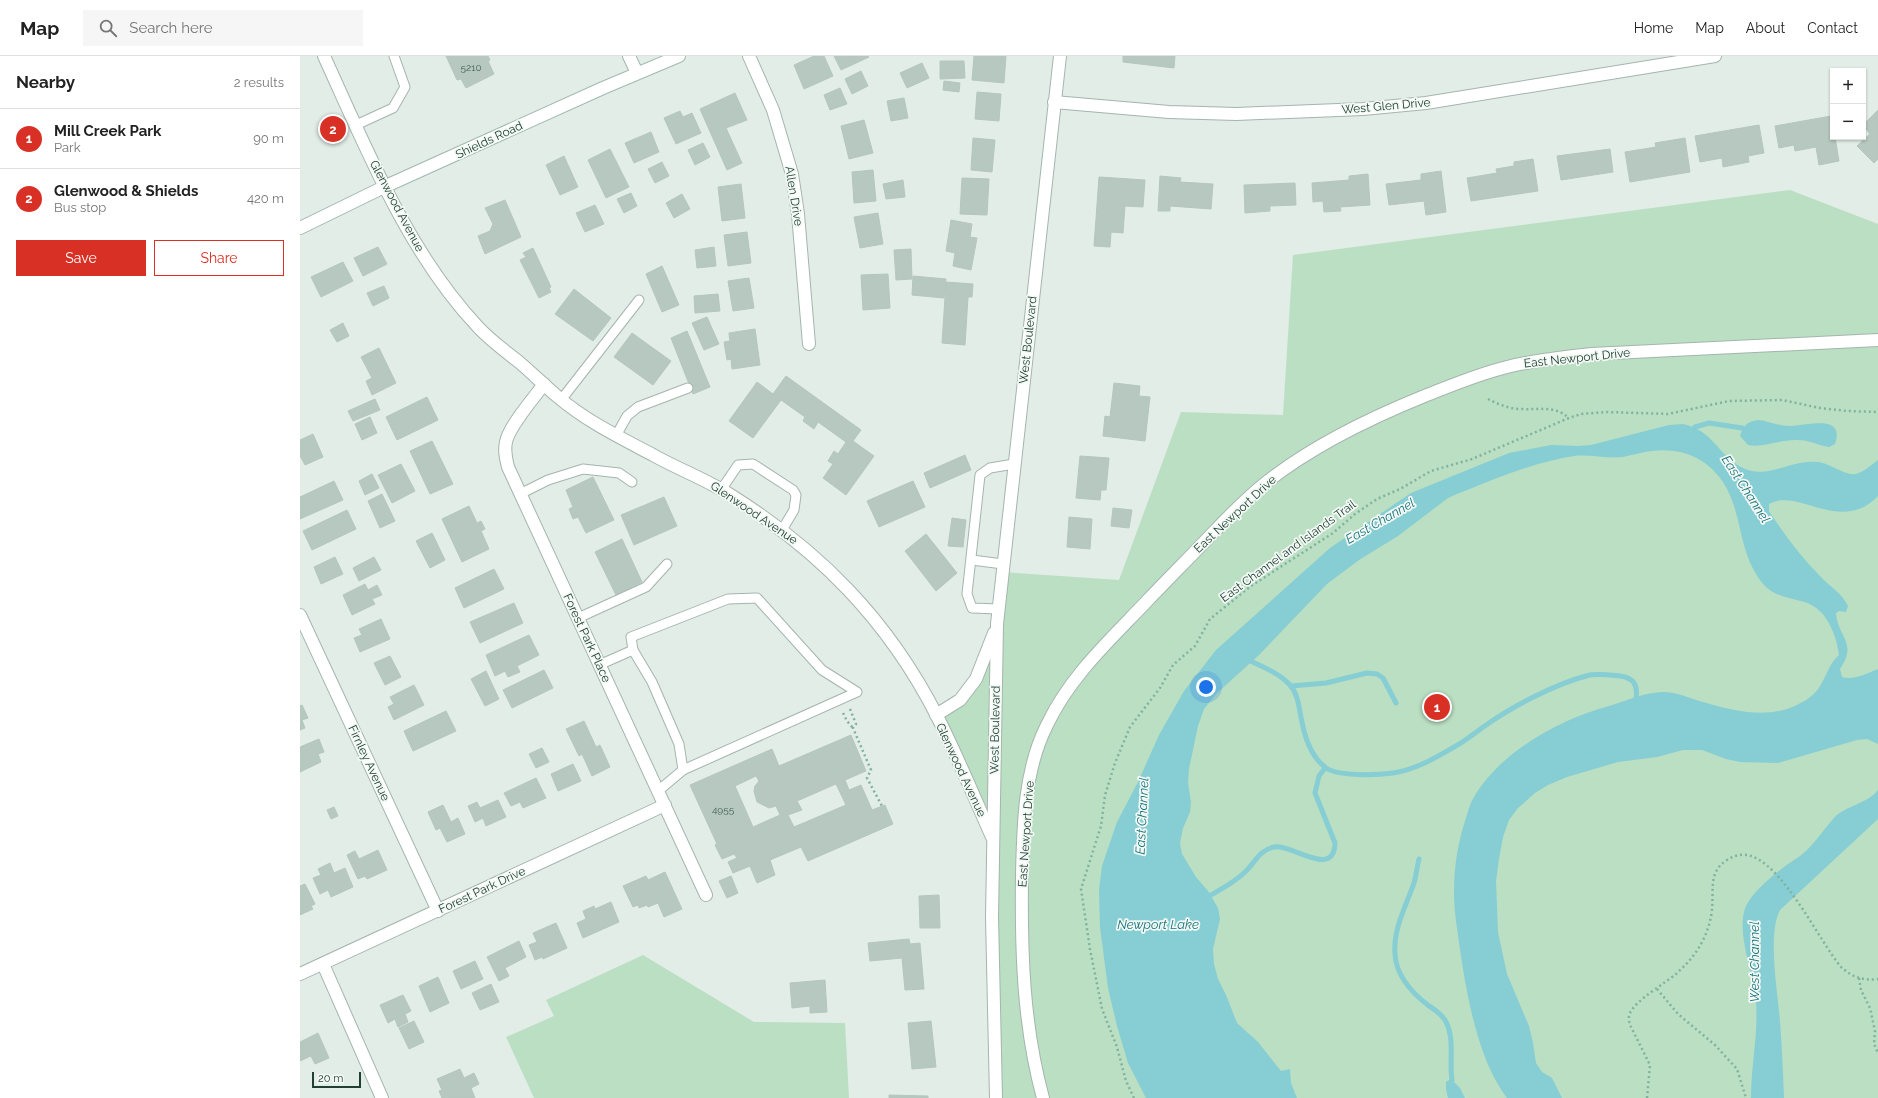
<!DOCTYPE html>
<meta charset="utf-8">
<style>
body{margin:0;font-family:Raleway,sans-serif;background:#f6f6f6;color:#222}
.controls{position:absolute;right:12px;top:12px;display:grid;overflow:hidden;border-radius:0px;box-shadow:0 1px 3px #0004}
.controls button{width:36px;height:36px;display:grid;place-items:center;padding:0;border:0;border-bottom:1px solid #e0e0e0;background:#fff;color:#222;font:20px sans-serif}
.scale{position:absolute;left:12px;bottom:10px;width:49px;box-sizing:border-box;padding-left:4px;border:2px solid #213f35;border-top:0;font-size:11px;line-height:14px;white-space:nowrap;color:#213f35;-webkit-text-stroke:3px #f3f9f5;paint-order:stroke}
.you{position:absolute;left:906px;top:631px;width:14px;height:14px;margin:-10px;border:3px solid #fff;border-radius:50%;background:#1a73e8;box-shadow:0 0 0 6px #1a73e833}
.badge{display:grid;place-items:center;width:26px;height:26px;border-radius:50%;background:#d93025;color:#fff;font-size:13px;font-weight:700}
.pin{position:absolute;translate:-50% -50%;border:2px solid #fff;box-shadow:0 1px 4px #0006}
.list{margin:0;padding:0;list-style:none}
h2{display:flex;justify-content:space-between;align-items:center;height:52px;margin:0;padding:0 16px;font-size:17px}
h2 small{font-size:13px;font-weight:400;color:#767676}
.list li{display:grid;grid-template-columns:26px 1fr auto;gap:12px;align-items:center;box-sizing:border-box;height:60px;padding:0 16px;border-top:1px solid #e0e0e0}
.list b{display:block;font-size:15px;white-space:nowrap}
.list p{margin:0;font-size:13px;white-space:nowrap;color:#767676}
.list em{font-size:13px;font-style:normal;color:#767676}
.actions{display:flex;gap:8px;padding:12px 16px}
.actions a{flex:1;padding:9px 0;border:1px solid #d93025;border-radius:0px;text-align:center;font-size:14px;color:#d93025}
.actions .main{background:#d93025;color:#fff}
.icon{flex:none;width:22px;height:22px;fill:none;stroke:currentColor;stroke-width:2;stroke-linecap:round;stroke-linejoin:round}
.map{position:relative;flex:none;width:1578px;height:1042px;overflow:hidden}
header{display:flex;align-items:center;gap:24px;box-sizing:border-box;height:56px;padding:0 20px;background:#fff;border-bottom:1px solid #e0e0e0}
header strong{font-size:19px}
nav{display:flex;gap:22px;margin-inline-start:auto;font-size:14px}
.search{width:280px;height:36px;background:#f6f6f6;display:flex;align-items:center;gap:10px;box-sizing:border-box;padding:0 14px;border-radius:0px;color:#767676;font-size:15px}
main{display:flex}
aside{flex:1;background:#fff}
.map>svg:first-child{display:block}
</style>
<header>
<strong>Map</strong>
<div class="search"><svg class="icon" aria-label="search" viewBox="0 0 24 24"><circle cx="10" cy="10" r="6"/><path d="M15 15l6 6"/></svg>Search here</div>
<nav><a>Home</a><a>Map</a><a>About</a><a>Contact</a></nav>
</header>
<main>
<aside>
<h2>Nearby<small>2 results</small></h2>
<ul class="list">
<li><span class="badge">1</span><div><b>Mill Creek Park</b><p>Park</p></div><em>90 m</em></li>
<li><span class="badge">2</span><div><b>Glenwood &amp; Shields</b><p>Bus stop</p></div><em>420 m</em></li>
</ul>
<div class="actions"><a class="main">Save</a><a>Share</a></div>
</aside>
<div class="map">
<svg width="1578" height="1042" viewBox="0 0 1578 1042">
<rect width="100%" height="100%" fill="#e2ede7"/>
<!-- green -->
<g fill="#badfc2">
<path d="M1490,134L1578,168V1042H696L692,781L636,659L660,644L697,568L702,516L819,524L881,356L983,359L993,199Z"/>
<path d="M343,899L454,966L545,967L549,1042H234L206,981L254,960L246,944Z"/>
</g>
<!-- water -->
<g fill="#87cdd4">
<path d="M1458,364C1469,365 1478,370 1489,370C1503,371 1546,356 1535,388L1529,391C1517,389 1507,383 1495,384C1479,384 1463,392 1448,389L1440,380C1443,369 1447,366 1458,364Z"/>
<path d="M1383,368C1414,375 1417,398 1441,411C1468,425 1489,403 1518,406C1529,407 1546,420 1555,418C1563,417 1571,409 1578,404V440C1541,479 1498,431 1469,448V455C1484,478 1501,501 1521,521C1531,532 1541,536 1548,550L1546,556L1539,555L1536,557C1538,582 1558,586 1540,613L1542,621C1553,625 1568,617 1578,613V688L1567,683L1557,684L1478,707L1440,706L1426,703L1402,694H1383L1357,701L1318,706L1267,721L1248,729L1235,737L1218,752L1209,764L1203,781L1199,803L1196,825L1198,876L1207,918L1229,970L1233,987L1236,1007L1242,1016L1252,1022L1262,1042H1207C1175,1001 1164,923 1157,872C1151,835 1154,798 1166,762C1168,756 1170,747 1174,741C1200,696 1260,663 1309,650C1326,645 1346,636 1363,636C1375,636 1388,641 1399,645C1427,653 1459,662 1487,653C1499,649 1514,641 1520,630C1527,619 1529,608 1539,599C1537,582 1529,559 1513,550C1508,546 1500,545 1493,543C1482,540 1472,538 1464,529C1437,497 1444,459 1423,426C1407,402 1381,391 1352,395C1342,396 1333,399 1323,401C1307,403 1290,398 1274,400C1234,406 1195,423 1157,438L1148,442L1098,480L1059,504L1027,528L959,599L916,638L904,653L898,670L889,713L888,727L891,746L890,756L883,772L880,787L882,798L896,821L908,835L918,852L920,863L913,893L914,908L918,923L926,939L937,967L958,986L981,1015L990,1013L991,1027L997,1042H846L828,1007L817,970L808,932L800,871L799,834L802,810L817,766L838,726L859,679L884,635L916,594L1030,492L1111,437L1209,397L1251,389L1278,390L1291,389L1369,369Z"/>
<path d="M1578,734V763L1480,854C1467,879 1478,937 1480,966C1482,991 1483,1017 1484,1042H1451C1451,1007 1460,971 1455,936C1451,913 1436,872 1446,850C1453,836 1471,821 1484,811C1492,805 1500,801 1508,793C1517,784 1524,773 1533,763C1545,749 1566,749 1578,734Z"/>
<path d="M1149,1024H1152L1160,1032L1165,1042H1148L1146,1033V1026Z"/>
</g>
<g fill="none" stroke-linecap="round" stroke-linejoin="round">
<!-- stream -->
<g stroke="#87cdd4" stroke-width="5">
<path d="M1395,371L1409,367L1442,372"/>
<path d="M946,603C961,610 979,617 990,629C999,639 999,654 1002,666C1005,682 1012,701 1025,711C1036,721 1078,719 1093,717C1115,714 1135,702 1154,691C1166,685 1177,675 1189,667C1215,649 1256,628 1286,620C1297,617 1309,619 1320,620C1334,622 1338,629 1336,643"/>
<path d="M991,630L1026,627L1067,617L1077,618L1083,622L1096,647"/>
<path d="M1119,803C1117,811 1116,820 1114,827C1106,850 1093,873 1095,898C1096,920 1112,937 1129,950C1135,954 1143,959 1146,966C1155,983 1149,1006 1152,1024"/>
<path d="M911,839C923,832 935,826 945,816C955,807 959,794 974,791C991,787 1034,824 1035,787L1015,737L1019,720L1025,712"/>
</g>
</g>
<!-- building -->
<g fill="#b7c8c0" stroke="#b4c7be" fill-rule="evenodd">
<path d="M146,0H188L190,4L188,5L194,18L166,32L161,23L157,24Z"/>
<path d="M514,0H524L533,20L504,33L494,9Z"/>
<path d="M534,0H568L569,1L541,14Z"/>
<path d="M674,0H706L704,27L672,24Z"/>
<path d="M823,0H875L874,12L823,6Z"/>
<path d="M640,5H664L665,22L640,23Z"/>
<path d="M622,7L629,22L607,32L600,17Z"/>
<path d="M561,15L568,30L552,38L545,23Z"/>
<path d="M644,25L660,27L659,36L643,34Z"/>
<path d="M540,32L547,48L530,54L524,39Z"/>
<path d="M677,36L701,38L699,65L675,63Z"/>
<path d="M435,37L447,64L426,72L442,107L427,114L400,53Z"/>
<path d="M604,42L608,62L591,65L587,45Z"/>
<path d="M1578,54V103L1574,107L1557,90L1570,78L1563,69Z"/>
<path d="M380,55L383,61L392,57L401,77L376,88L364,62Z"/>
<path d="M1531,60L1533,81H1535L1539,105L1519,109L1516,91L1495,95L1494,89L1479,92L1475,70Z"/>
<path d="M564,64L573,97L549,103L541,70Z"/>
<path d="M1459,69L1464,97L1448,100L1449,106L1423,111L1422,102L1400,106L1395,80Z"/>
<path d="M351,76L359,96L334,107L325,87Z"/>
<path d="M673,82L695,84L692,116L671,114Z"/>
<path d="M1385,82L1390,116L1330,126L1325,96L1356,91L1355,87Z"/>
<path d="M403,87L410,101L395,109L388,94Z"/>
<path d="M310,93L329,131L306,142L288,104Z"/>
<path d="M1310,93L1313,116L1261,124L1257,100Z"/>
<path d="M264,100L278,131L260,139L246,109Z"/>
<path d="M1233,103L1238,135L1171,145L1167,122L1197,117L1196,113L1214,110V106Z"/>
<path d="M362,106L369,120L355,127L348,113Z"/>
<path d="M573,114L576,145L554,147L552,116Z"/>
<path d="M1141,115L1146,156L1126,159L1124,145L1089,149L1086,128L1121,124V118Z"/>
<path d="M1068,118L1070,149L1040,151L1041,155L1024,156L1023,145L1013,146L1012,127L1049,124V120Z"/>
<path d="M860,120L881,122L880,126L913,128L911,153L870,150V155H858Z"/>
<path d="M799,121L845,124L843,151L825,150L823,177L811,176L810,191L794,190Z"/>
<path d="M662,122L689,123L687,159L660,158Z"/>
<path d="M603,124L605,141L586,143L583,128Z"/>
<path d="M995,127L996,149L970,150V155L945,157L944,129Z"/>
<path d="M441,128L445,162L422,165L418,131Z"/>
<path d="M331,137L337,150L324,157L317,143Z"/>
<path d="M382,138L390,153L374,162L366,147Z"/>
<path d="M205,144L221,181L185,198L178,180L190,175L193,168L185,152Z"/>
<path d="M295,149L304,168L285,176L276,157Z"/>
<path d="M578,157L583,188L560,192L554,161Z"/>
<path d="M651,164L672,168L670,181L677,182L671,214L653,210L655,197L646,195Z"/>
<path d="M447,176L451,207L428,210L424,179Z"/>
<path d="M78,191L87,208L63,220L54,202Z"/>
<path d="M414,191L416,210L397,212L395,194Z"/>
<path d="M233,192L251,231L249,232L251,236L239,242L220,204L226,201L223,197Z"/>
<path d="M611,193L612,223L596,224L594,194Z"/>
<path d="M43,206L53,225L21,241L11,221Z"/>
<path d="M362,210L379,249L362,256L346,218Z"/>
<path d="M588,218L590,252L563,254L561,219Z"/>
<path d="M613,220L646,223L644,242L612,239Z"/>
<path d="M449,222L454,252L433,255L428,225Z"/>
<path d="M646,226L673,228L672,241H668L665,289L642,287Z"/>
<path d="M84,230L89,242L73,250L67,237Z"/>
<path d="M274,233L311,262L293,285L255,258Z"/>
<path d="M418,238L420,255L395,257L394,240Z"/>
<path d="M407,261L419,288L404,294L392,267Z"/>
<path d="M43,267L49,280L37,286L30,274Z"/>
<path d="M455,273L460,309L432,313L431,303L427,304L424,286L430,285L429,277Z"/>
<path d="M387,275L410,331L393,338L371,282Z"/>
<path d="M332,277L371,305L353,329L314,301Z"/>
<path d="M79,292L96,327L72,339L66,325L72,322L61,301Z"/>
<path d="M486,320L561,374L553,385L574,400L546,439L523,422L533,408L528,405L534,395L538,398L546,386L518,366L514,373L503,365L505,361L481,344L453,382L429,365L457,326L473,338Z"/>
<path d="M814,327L840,330L839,340L850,341L845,385L803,380L805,360L810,361Z"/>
<path d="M127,341L138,364L97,384L86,361Z"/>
<path d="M75,343L80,354L53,365L48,355Z"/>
<path d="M70,361L77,377L62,384L55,368Z"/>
<path d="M13,378L23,401L5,409L0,400V384Z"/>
<path d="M132,385L153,428L130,438L110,395Z"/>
<path d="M665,399L671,414L630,432L624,417Z"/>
<path d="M780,400L809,402L806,434H801L800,444L776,442Z"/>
<path d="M101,408L115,435L92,447L78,419Z"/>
<path d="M72,418L79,432L65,439L59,425Z"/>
<path d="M293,421L314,464L286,477L278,461L273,463L269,453L273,451L266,434Z"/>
<path d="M34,425L43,444L0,463V441Z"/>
<path d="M613,425L625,451L579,471L567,445Z"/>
<path d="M82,438L95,465L80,472L68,445Z"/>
<path d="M364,441L377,470L334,489L321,459Z"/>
<path d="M169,450L177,467L181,465L185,473L181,475L189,493L162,506L142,463Z"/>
<path d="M813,452L832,454L829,472L811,470Z"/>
<path d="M47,454L56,473L12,494L3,475Z"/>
<path d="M769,461L792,463L790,493L767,491Z"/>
<path d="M652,462L666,464L663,491L648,490Z"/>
<path d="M132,477L145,504L130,512L116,485Z"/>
<path d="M626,478L657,517L636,535L605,495Z"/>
<path d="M322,483L342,526L316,539L295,496Z"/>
<path d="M35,501L43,518L21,528L14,511Z"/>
<path d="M74,501L81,514L59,525L53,512Z"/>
<path d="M194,513L204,533L164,552L155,532Z"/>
<path d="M65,528L68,534L77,529L82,539L72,543L75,548L52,559L43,539Z"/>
<path d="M214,547L223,567L180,587L170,566Z"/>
<path d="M81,563L90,583L60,596L54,582L62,579L59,573Z"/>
<path d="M229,579L239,599L217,610L220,616L208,621L205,615L195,620L186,599Z"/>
<path d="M90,600L101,621L85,629L74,607Z"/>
<path d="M244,614L253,632L212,652L203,634Z"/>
<path d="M186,615L199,643L185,650L171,623Z"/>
<path d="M114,629L124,649L94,664L88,651L94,648L90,641Z"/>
<path d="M2,649L8,662L2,664L5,672L0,674V650Z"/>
<path d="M146,655L156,675L113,695L104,675Z"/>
<path d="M284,665L296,691L300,689L310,711L292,720L282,698L279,700L266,673Z"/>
<path d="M551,679L566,715L545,724L549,734L561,729L572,754L585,749L593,768L508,805L501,791L470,804L475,819L457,827L450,810L433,817L428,806L437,802L434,798L422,803L415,789L417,788L390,729L472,693L479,710ZM456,720L459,725L455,730L454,735L457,746L469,752L476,750L480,759L453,771L435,730ZM536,728L546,749L494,771L488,759L502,754L497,745Z"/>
<path d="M19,683L24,696L18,698L21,706L0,716V691Z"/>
<path d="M242,692L249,706L236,712L229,698Z"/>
<path d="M273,708L281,725L258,735L251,718Z"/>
<path d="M236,722L246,742L223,752L220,746L211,750L204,737Z"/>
<path d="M198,744L206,761L186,770L183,762L175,766L168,750L177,746L180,752Z"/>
<path d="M143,749L151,766L158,762L165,778L147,786L140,772L136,774L128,756Z"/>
<path d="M34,751L38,760L31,763L27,754Z"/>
<path d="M78,794L87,814L67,823L65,820L58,823L47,799L55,795L59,803Z"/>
<path d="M30,807L34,817L45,812L53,831L31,841L28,834L20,838L13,822L21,819L18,813Z"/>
<path d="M365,816L382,853L364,861L358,847L348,851L347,849L339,852L338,849L333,851L323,830L346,820L348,824Z"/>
<path d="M431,820L438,837L427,842L419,825Z"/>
<path d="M5,828L15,848L11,850L13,853L0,859V830Z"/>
<path d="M639,839L640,872H620L619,840Z"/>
<path d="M311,846L319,866L283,882L277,867L286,863L283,855L294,850L295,853Z"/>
<path d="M256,867L267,892L243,903L242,901L235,904L229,889L237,886L233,877Z"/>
<path d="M609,883L610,888L620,887L624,933L605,934L602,902L570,905L568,887Z"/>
<path d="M219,885L226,901L205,912L209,920L199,925L187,901Z"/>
<path d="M175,905L183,923L161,933L153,915Z"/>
<path d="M138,921L149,947L130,956L119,930Z"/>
<path d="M525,924L527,956L510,957V950L492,952L490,927Z"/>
<path d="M191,928L199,946L180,954L172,937Z"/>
<path d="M103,939L111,955L105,958L108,966L98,971L95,963L88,967L80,949Z"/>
<path d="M114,965L124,986L109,993L99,972Z"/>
<path d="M631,965L636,1011L612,1013L608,967Z"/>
<path d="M18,977L29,1002L15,1008L11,1000L0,1005V986Z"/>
<path d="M160,1013L164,1022L174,1017L179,1028L171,1032L175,1042H142L139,1035L142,1034L137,1023Z"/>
<path d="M589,1039L628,1040V1042H589Z"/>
</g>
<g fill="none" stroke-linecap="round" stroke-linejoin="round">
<defs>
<g id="service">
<path d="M56,69L93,52L105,31L94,0"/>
<path d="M261,344L339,244"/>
<path d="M317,378L327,360L338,351L388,332"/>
<path d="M421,434L438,409L453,408L493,434L496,439L494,454L482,474"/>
<path d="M220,438L248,424L283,413L319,417L332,426"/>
<path d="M672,504L703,508"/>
<path d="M698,553L672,552L667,538L680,419L690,412L714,408"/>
<path d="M278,562L346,531L367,508"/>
<path d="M333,594L352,626L379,688L383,714"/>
<path d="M299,609L333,594L331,581L428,543L457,542L522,614L557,636L383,714L358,735"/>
</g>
<g id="minor">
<path d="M329,0L337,17"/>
<path d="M449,0L473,54L492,118L498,158L509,288"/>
<path d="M754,46L869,56L936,58L1063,53L1126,47L1415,0"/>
<path d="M244,328C234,342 209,370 206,386C204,395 206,403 208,411L406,839"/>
<path d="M0,559L138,855"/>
<path d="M23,908L82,1042"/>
<path d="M0,918L365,749"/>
<path d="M743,1042C723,969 721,895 722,820C723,770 724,714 747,669C770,620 811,583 847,545C868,523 889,502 910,480C928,461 947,441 968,425C1014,389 1068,363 1122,341C1150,330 1178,318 1207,311C1235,304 1263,301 1292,298L1578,284"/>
</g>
<g id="tertiary">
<path d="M24,0C66,92 108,197 178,271C190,284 205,295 219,306C232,317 245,330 258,341C286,365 321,382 353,399C378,413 405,423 429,438C520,495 588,564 637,660C657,699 674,741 692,781"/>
<path d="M636,659L660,644L676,623L694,577"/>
<path d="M696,1042L692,861L697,568L760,0"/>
</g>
<path id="secondary" d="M0,172L86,130L303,32L379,0"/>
</defs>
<!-- service casing -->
<use href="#service" stroke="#a4b5ae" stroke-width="11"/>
<!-- minor casing -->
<use href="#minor" stroke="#a4b5ae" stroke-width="14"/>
<!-- tertiary casing -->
<use href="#tertiary" stroke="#a4b5ae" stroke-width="14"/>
<!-- secondary casing -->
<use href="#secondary" stroke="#a0b9af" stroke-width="14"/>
<!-- path -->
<g stroke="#81b29f" stroke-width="2.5" stroke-dasharray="2 3" stroke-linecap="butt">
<path d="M1188,343C1198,348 1209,353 1221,353C1239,354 1254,349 1269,362"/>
<path d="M550,653L556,668L553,672L571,714L567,722L582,750"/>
<path d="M543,657L547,665L553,672"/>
<path d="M1559,922L1561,934L1570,952L1575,975L1574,988L1578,997"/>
<path d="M1357,933L1378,958L1415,989L1437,1013L1446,1042"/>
<path d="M834,1042L826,1025L817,991L802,953L790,893L781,833L801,770L805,739L815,707L830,671L860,632L873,609L895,590L910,563L951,530L1033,477L1055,458L1077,443L1100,433L1131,415L1172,403L1269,362L1281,358L1307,356L1368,358L1429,345L1482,344L1520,352L1547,355L1578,356"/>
<path d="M1347,1042L1350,1009L1330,969C1329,965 1328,961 1330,957C1335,945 1365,927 1376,918C1386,909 1395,899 1401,888C1407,877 1411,865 1412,853C1414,834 1408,816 1427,804C1433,800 1440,798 1447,799C1482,805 1519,885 1541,911C1552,921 1563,925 1578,923"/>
</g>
<!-- service -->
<use href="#service" stroke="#fff" stroke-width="9"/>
<!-- minor -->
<use href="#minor" stroke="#fff" stroke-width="12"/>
<!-- tertiary -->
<use href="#tertiary" stroke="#fff" stroke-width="12"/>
<!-- secondary -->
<use href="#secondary" stroke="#fff" stroke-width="12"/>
</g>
<g text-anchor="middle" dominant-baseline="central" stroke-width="3.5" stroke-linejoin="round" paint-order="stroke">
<!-- number labels -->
<g font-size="10" fill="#466158">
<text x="171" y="11">5210</text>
<text x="423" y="753">4955</text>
</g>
<!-- street labels -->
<g font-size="12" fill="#213f35" stroke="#f3f9f5">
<text transform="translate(1086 50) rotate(-5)">West Glen Drive</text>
<text transform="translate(189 84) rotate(-25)">Shields Road</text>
<text transform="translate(494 140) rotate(81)">Allen Drive</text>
<text transform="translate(97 150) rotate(62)">Glenwood Avenue</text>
<text transform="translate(728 284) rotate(-84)">West Boulevard</text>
<text transform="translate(1277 302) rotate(-6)">East Newport Drive</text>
<text transform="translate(454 457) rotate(34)">Glenwood Avenue</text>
<text transform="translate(935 458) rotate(-43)">East Newport Drive</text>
<text transform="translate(988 495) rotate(-36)">East Channel and Islands Trail</text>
<text transform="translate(287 582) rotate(65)">Forest Park Place</text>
<text transform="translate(695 674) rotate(-89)">West Boulevard</text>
<text transform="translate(69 707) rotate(65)">Firnley Avenue</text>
<text transform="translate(661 714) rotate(65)">Glenwood Avenue</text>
<text transform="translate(726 778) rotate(-86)">East Newport Drive</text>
<text transform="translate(182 834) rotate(-25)">Forest Park Drive</text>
</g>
<!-- water labels -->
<g font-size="13" font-style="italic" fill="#18737d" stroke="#f3f9f5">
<text transform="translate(1446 433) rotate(57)">East Channel</text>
<text transform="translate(1080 465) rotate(-30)">East Channel</text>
<text transform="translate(842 760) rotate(-87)">East Channel</text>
<text x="858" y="868">Newport Lake</text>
<text transform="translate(1454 906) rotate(-90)">West Channel</text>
</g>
</g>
</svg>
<div class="controls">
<button>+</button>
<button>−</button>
</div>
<div class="scale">20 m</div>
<div class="you"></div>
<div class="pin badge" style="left:1137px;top:651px">1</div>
<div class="pin badge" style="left:33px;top:73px">2</div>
</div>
</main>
